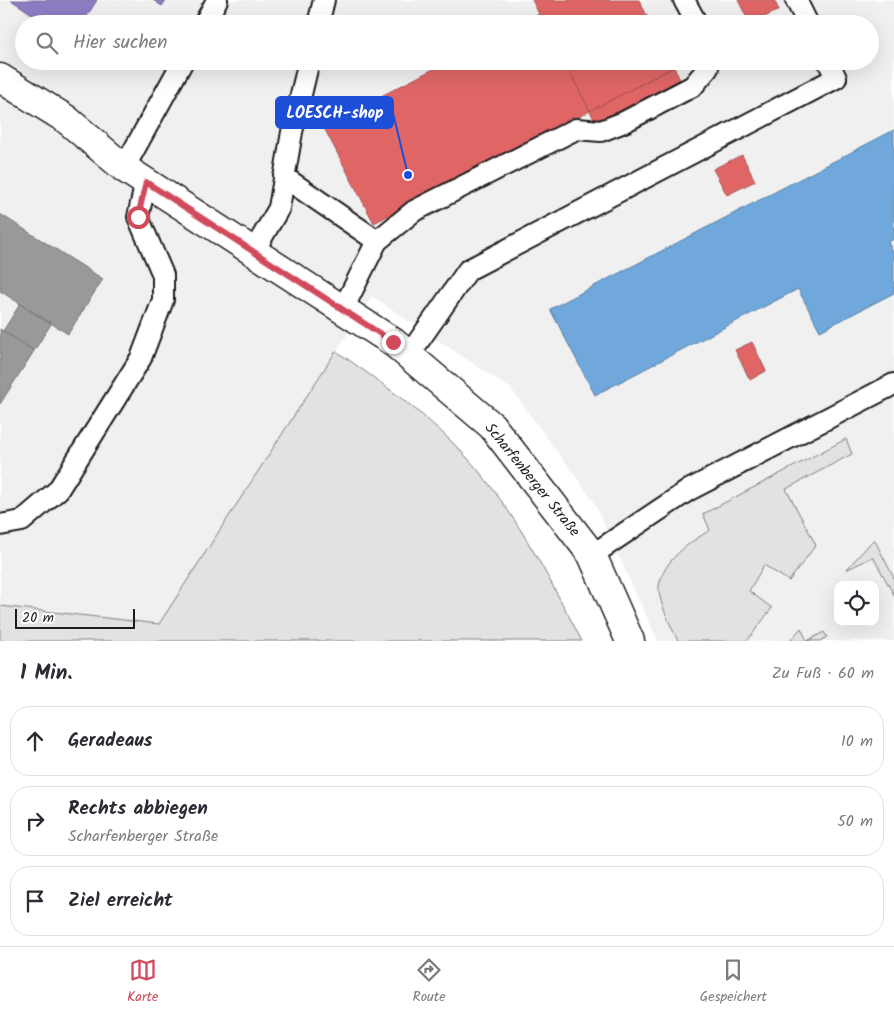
<!DOCTYPE html>
<html lang="de">
<meta charset="utf-8">
<style>
body{margin:0;font-family:Kalam,sans-serif;background:#f2f2f3;color:#2b2b33}
.controls{position:absolute;right:15px;bottom:15px;display:grid;overflow:hidden;border-radius:10px;box-shadow:0 5px 20px #0002}
.controls button{width:45px;height:45px;display:grid;place-items:center;padding:0;border:0;border-bottom:1px solid #e1e1e2;background:#fff;color:#2b2b33;font:25px sans-serif}
.scale{position:absolute;left:15px;bottom:12px;width:120px;box-sizing:border-box;padding-left:5px;border:2px solid #1c1c1c;border-top:0;font-size:14px;line-height:18px;white-space:nowrap;color:#1c1c1c;-webkit-text-stroke:4px #fff;paint-order:stroke}
.stop{position:absolute;width:15px;height:15px;margin:-11px;border:4px solid #d1495b;border-radius:50%;background:#fff}
.stop.end{background:#d1495b;border-color:#fff;box-shadow:0 1px 5px #0008}
.list{margin:0;padding:0;list-style:none}
h2{display:flex;justify-content:space-between;align-items:center;height:65px;margin:0;padding:0 20px;font-size:21px}
h2 small{font-size:16px;font-weight:400;color:#7c7c81}
.list li{display:grid;grid-template-columns:32px 1fr auto;gap:15px;align-items:center;box-sizing:border-box;height:70px;margin:0 10px 10px;padding:0 10px;border:1px solid #e1e1e2;border-radius:20px}
.list b{display:block;font-size:19px;white-space:nowrap}
.list p{margin:0;font-size:16px;white-space:nowrap;color:#7c7c81}
.list em{font-size:16px;font-style:normal;color:#7c7c81}
.icon{flex:none;width:28px;height:28px;fill:none;stroke:currentColor;stroke-width:2;stroke-linecap:round;stroke-linejoin:round}
.map{position:relative;flex:none;width:894px;height:641px;overflow:hidden}
.search{position:absolute;background:#fff;box-shadow:0 5px 20px #0002;left:15px;right:15px;top:15px;height:55px;display:flex;align-items:center;gap:12px;box-sizing:border-box;padding:0 18px;border-radius:28px;color:#7c7c81;font-size:19px}
.sheet{height:305px;background:#fff}
nav{display:flex;justify-content:space-around;align-items:center;box-sizing:border-box;height:70px;border-top:1px solid #e1e1e2;background:#fff;font-size:14px;color:#7c7c81}
nav a{display:grid;justify-items:center;gap:2px}
nav .on{color:#d1495b}
.map>svg:first-child{display:block}
</style>
<div class="map">
<svg width="894" height="641" viewBox="0 0 894 641">
<rect width="100%" height="100%" fill="#fff"/>
<filter id="ink" filterUnits="userSpaceOnUse"><feTurbulence type="fractalNoise" baseFrequency=".02" numOctaves="2"/><feDisplacementMap in="SourceGraphic" scale="10" xChannelSelector="R" yChannelSelector="G"/><feConvolveMatrix kernelMatrix="1 2 1 2 8 2 1 2 1" color-interpolation-filters="sRGB"/></filter>
<g filter="url(#ink)">
<!-- built -->
<path fill="#f0f0f0" fill-rule="evenodd" d="M0,0H894V641H658L593,500L511,389L372,296L159,625L0,606ZM24,24H870V61H24ZM838,585H875V622H838Z"/>
<!-- green -->
<g fill="#e2e2e2" stroke="#7f7f7f">
<path d="M336,351C376,379 418,408 453,443C509,498 546,573 582,641H0V606L159,624Z"/>
<path d="M846,439L852,454L786,489L816,545L789,581L764,565L749,591L772,608L747,641H678C672,628 657,599 659,586C664,559 689,543 710,530L703,514Z"/>
<path d="M874,539L894,578V595L873,557L846,570Z"/>
<path d="M801,628L807,641L824,632L827,637L820,641H790Z"/>
</g>
<!-- shops -->
<g fill="#e06666" stroke="#a55050">
<path d="M532,0H639L651,24H544Z"/>
<path d="M738,0H774L779,10L750,24Z"/>
<path d="M539,14L544,24H521Z"/>
<path d="M449,61H564L590,111L374,223L323,126Z"/>
<path d="M564,61H671L674,67L590,111Z"/>
<path d="M674,67L681,82L597,126L590,111Z"/>
<path d="M742,155L755,181L727,195L713,169Z"/>
<path d="M752,342L766,371L750,380L735,350Z"/>
</g>
<!-- offices -->
<g fill="#8e7cc3" stroke="#6c5f91">
<path d="M11,0H97L82,24H47Z"/>
<path d="M153,0H166L162,6Z"/>
</g>
<!-- schools -->
<path fill="#6fa8dc" stroke="#567ea2" d="M894,130V239L888,242L894,254V293L820,331L798,289L595,395L550,309Z"/>
<!-- industry -->
<g fill="#999" stroke="#747474">
<path d="M0,214L103,279L68,334L0,291Z"/>
<path d="M20,304L51,324L34,351L3,331Z"/>
<path d="M0,329L34,351L0,404Z"/>
</g>
<g fill="none" stroke-linecap="round" stroke-linejoin="round">
<defs>
<g id="service">
<path d="M684,0L697,24"/>
<path d="M796,0L808,24"/>
<path d="M204,24L217,0"/>
<path d="M318,24L324,0"/>
<path d="M124,168L183,61"/>
<path d="M284,177L377,241"/>
<path d="M254,251L279,208L292,132L309,61"/>
<path d="M343,309L377,241L414,211L576,129L601,131L624,122L693,86L708,68V61"/>
<path d="M409,355L468,270L836,78L828,61"/>
<path d="M0,525L22,521L58,490L141,358L163,300V275L138,217L146,181"/>
<path d="M592,555L689,490L894,384"/>
</g>
<path id="minor" d="M0,78L66,119L124,168L393,342L492,426L592,555L630,641"/>
</defs>
<!-- service casing -->
<use href="#service" stroke="#1c1c1c" stroke-width="24"/>
<!-- minor casing -->
<use href="#minor" stroke="#1c1c1c" stroke-width="31"/>
<!-- service -->
<use href="#service" stroke="#fff" stroke-width="20"/>
<!-- minor -->
<use href="#minor" stroke="#fff" stroke-width="28"/>
</g>
</g>
<g fill="none" stroke-linecap="round" stroke-linejoin="round" filter="url(#ink)">
<!-- route -->
<path stroke="#d1495b" stroke-width="6" d="M138,217L146,182L393,342"/>
</g>
<g text-anchor="middle" dominant-baseline="central" stroke-width="5" stroke-linejoin="round" paint-order="stroke">
<!-- street labels -->
<g font-size="15" fill="#1c1c1c" stroke="#fff">
<text transform="translate(532 480) rotate(51)">Scharfenberger Straße</text>
</g>
</g>
<!-- callouts -->
<path fill="none" stroke="#1d4ed8" stroke-width="2" d="M408 175L393 113"/>
<circle fill="#1d4ed8" stroke="#fff" stroke-width="2" cx="408" cy="175" r="5"/>
<rect fill="#1d4ed8" stroke="#1d4ed8" stroke-width="2" x="276" y="97" width="117" height="31" rx="5"/>
<g font-size="16" text-anchor="middle" font-weight="bold" fill="#fff">
<text x="335" y="118">LOESCH-shop</text>
</g>
</svg>
<div class="controls">
<button><svg class="icon" aria-label="locate" viewBox="0 0 24 24"><circle cx="12" cy="12" r="6"/><path d="M12 2v4M12 18v4M2 12h4M18 12h4"/></svg></button>
</div>
<div class="scale">20 m</div>
<div class="stop" style="left:138px;top:217px"></div>
<div class="stop end" style="left:393px;top:342px"></div>
<div class="search"><svg class="icon" aria-label="search" viewBox="0 0 24 24"><circle cx="10" cy="10" r="6"/><path d="M15 15l6 6"/></svg>Hier suchen</div>
</div>
<section class="sheet">
<h2>1 Min.<small>Zu Fuß · 60 m</small></h2>
<ul class="list">
<li><svg class="icon" aria-label="ahead" viewBox="0 0 24 24"><path d="M12 20V5M6 11l6-6 6 6"/></svg><div><b>Geradeaus</b></div><em>10 m</em></li>
<li><svg class="icon" aria-label="right" viewBox="0 0 24 24"><path d="M7 20v-9h11M14 6l5 5-5 5"/></svg><div><b>Rechts abbiegen</b><p>Scharfenberger Straße</p></div><em>50 m</em></li>
<li><svg class="icon" aria-label="arrive" viewBox="0 0 24 24"><path d="M6 21V4h12l-3 4 3 4H6"/></svg><div><b>Ziel erreicht</b></div></li>
</ul>
</section>
<nav>
<a class="on"><svg class="icon" aria-label="map" viewBox="0 0 24 24"><path d="M3 6l6-2 6 2 6-2v14l-6 2-6-2-6 2zM9 4v14M15 6v14"/></svg>Karte</a>
<a><svg class="icon" aria-label="directions" viewBox="0 0 24 24"><path d="M12 3l9 9-9 9-9-9zM9 14v-3h6M13 9l2 2-2 2"/></svg>Route</a>
<a><svg class="icon" aria-label="saved" viewBox="0 0 24 24"><path d="M7 4h10v16l-5-4-5 4z"/></svg>Gespeichert</a>
</nav>
